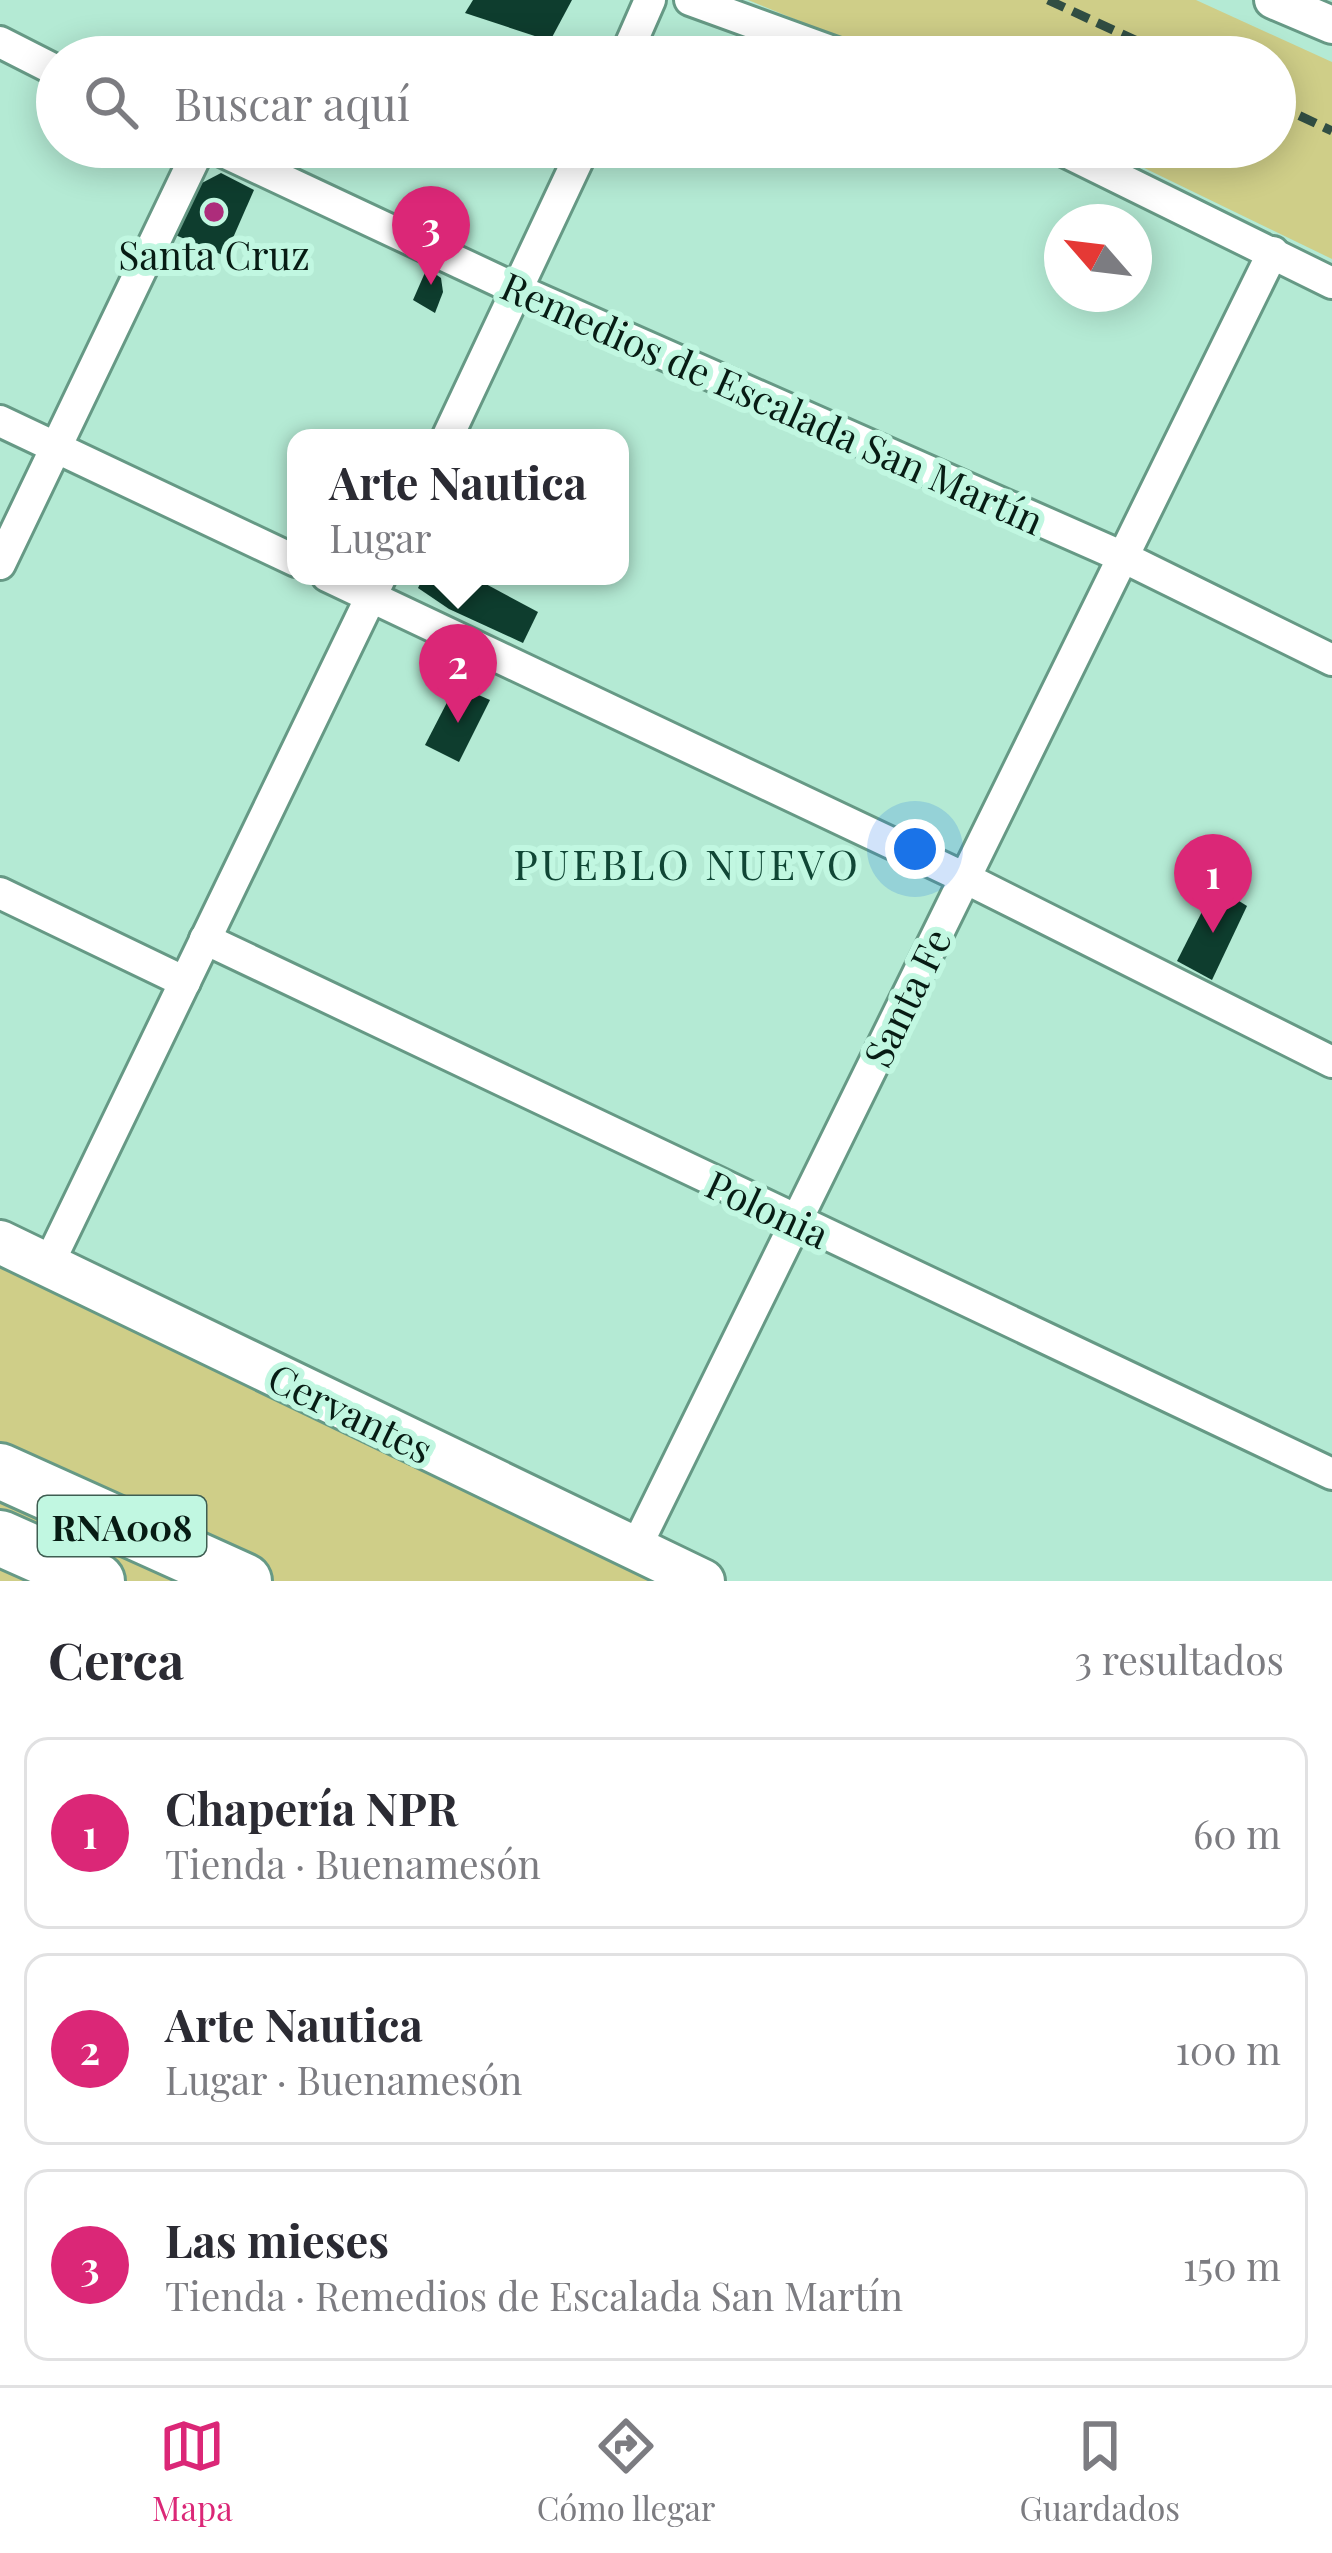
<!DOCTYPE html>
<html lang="es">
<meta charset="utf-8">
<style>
body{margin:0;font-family:"Playfair Display",serif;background:#f2f2f3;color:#2b2b33}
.compass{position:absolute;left:1044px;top:204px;width:108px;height:108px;border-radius:50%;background:#fff;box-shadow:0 6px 30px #0003;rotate:298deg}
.you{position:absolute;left:915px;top:849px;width:42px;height:42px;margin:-30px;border:9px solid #fff;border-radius:50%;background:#1a73e8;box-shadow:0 0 0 18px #1a73e833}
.badge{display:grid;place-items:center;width:78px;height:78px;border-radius:50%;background:#db2777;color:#fff;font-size:39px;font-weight:700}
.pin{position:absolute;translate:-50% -99px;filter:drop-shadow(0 3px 6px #0008)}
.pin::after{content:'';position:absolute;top:63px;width:42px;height:36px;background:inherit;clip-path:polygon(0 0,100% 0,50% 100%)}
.popup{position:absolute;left:287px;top:429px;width:342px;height:156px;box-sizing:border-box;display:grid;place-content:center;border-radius:24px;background:#fff;filter:drop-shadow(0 3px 9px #0005);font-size:39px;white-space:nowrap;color:#7c7c81}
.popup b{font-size:45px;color:#2b2b33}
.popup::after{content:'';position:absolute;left:50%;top:100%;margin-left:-24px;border:24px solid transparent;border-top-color:#fff}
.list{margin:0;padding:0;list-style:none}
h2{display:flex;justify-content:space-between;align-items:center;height:156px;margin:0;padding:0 48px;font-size:51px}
h2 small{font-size:39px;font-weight:400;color:#7c7c81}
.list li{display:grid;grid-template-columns:78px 1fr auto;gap:36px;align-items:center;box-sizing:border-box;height:192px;margin:0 24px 24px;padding:0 24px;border:3px solid #e1e1e2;border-radius:24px}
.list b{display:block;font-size:45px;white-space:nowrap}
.list p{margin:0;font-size:39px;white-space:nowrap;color:#7c7c81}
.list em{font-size:39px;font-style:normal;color:#7c7c81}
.icon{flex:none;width:66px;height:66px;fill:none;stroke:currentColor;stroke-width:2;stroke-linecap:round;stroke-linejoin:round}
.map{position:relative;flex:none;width:1332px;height:1581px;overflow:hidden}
.search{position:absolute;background:#fff;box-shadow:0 6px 30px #0003;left:36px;right:36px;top:36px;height:132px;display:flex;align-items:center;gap:30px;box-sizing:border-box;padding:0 42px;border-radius:66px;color:#7c7c81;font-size:45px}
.sheet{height:804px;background:#fff}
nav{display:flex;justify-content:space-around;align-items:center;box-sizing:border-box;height:168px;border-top:3px solid #e1e1e2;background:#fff;font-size:33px;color:#7c7c81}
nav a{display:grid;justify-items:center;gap:6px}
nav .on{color:#db2777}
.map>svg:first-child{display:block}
</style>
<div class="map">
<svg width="1332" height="1581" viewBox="0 0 1332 1581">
<rect width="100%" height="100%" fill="#b4ead4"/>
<!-- green -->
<g fill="#cfce88">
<path d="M748,0H1196L1332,62V259L1101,147H1275V57H887Z"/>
<path d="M0,1242L703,1581H0Z"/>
</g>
<!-- building -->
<g fill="#0e3d2e">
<path d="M473,0H572L550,41L465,13Z"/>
<path d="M674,42L706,57H668Z"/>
<path d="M221,173L254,190L225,256L173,234L198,185Z"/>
<path d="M427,268L441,278L443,292L435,313L413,300Z"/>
<path d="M424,576H471L538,612L523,643L449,609L418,588Z"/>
<path d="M456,685L490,700L459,762L425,745Z"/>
<path d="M1215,886L1247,906L1212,980L1177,961Z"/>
</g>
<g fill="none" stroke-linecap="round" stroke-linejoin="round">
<defs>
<g id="minor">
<path d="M690,0L847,57"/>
<path d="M0,42L57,71"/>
<path d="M625,57L650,0"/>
<path d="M213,147L518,290L1123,557L1332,660"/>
<path d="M1056,147L1332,283"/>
<path d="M0,421L296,561"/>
<path d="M447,438L584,147"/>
<path d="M0,564L200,147"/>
<path d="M327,576L965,878L1332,1062"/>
<path d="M0,893L185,982"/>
<path d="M205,939L1332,1474"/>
<path d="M48,1265L381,576"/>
<path d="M635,1549L1273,252"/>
</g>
<path id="tertiary" d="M1273,0L1332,25"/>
<path id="secondary" d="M0,1242L703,1581"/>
<g id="motorway">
<path d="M0,1471L244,1581"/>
<path d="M0,1538L97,1581"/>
</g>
</defs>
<!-- minor casing -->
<use href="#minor" stroke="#669985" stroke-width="36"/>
<!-- tertiary casing -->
<use href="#tertiary" stroke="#669985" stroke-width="42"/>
<!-- secondary casing -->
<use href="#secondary" stroke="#669985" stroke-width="48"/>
<!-- motorway casing -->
<use href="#motorway" stroke="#669985" stroke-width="60"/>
<!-- minor -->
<use href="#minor" stroke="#fff" stroke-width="30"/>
<!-- tertiary -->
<use href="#tertiary" stroke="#fff" stroke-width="36"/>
<!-- secondary -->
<use href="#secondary" stroke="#fff" stroke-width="42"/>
<!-- motorway -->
<use href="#motorway" stroke="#fff" stroke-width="54"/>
<!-- rail -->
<g stroke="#314e43" stroke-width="9" stroke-dasharray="18 9" stroke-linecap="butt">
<path d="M1048,0L1172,57"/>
<path d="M1275,104L1332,131"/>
</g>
</g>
<!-- markers -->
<circle fill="#ad2d7b" stroke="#c1f7e1" stroke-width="4.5" cx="214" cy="212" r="12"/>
<g text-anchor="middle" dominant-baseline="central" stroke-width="12" stroke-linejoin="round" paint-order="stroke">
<!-- shield labels -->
<rect fill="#c1f7e1" stroke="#3f5e52" stroke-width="3" x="38" y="1496" width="168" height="60" rx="9"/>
<g font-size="36" font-weight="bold" fill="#071c14">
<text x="122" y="1526">RNA008</text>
</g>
<!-- poi labels -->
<g font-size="39" fill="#071c14" stroke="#c1f7e1">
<text x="214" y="254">Santa Cruz</text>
</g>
<!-- street labels -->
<g font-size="39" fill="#071c14" stroke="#c1f7e1">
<text transform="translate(773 402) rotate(24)">Remedios de Escalada San Martín</text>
<text transform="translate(906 997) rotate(-64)">Santa Fe</text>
<text transform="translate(768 1208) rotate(25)">Polonia</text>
<text transform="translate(351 1412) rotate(26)">Cervantes</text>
</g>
<!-- neighbourhood labels -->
<g font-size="42" letter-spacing="3" fill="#104635" stroke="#c1f7e1">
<text x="687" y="863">PUEBLO NUEVO</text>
</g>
</g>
</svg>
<svg class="compass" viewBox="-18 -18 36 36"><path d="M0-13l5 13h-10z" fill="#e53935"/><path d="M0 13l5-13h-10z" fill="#7c7c81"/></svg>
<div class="you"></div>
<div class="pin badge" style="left:1213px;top:933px">1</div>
<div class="pin badge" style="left:458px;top:723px">2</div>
<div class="popup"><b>Arte Nautica</b>Lugar</div>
<div class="pin badge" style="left:431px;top:285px">3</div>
<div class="search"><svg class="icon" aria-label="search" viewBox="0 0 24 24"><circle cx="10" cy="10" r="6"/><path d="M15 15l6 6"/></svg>Buscar aquí</div>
</div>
<section class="sheet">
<h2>Cerca<small>3 resultados</small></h2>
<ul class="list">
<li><span class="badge">1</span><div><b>Chapería NPR</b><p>Tienda · Buenamesón</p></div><em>60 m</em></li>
<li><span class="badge">2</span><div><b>Arte Nautica</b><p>Lugar · Buenamesón</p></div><em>100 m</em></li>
<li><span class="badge">3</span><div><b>Las mieses</b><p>Tienda · Remedios de Escalada San Martín</p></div><em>150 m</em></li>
</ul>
</section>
<nav>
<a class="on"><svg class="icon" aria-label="map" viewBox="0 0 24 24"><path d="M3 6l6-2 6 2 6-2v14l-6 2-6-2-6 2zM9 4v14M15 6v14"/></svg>Mapa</a>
<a><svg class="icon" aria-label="directions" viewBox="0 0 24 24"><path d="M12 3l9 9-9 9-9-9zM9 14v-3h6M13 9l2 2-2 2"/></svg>Cómo llegar</a>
<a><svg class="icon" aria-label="saved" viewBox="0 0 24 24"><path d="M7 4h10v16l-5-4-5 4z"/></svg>Guardados</a>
</nav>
